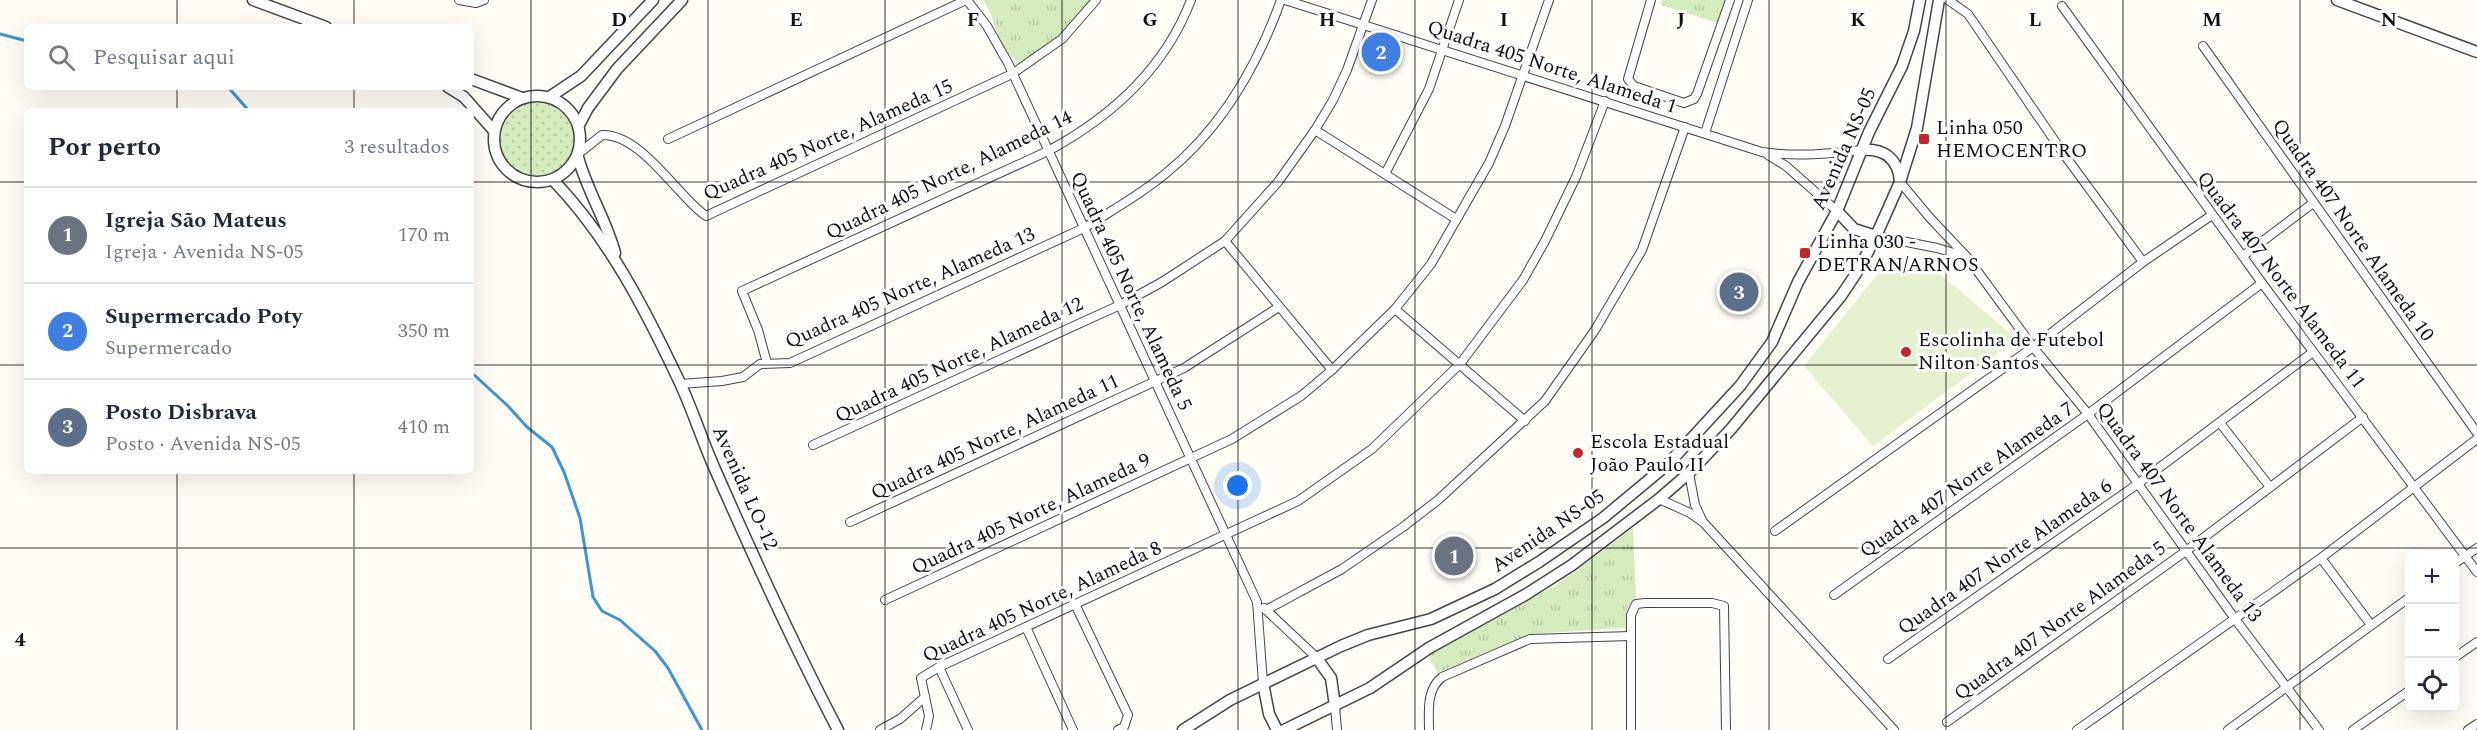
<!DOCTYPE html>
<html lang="pt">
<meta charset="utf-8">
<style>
body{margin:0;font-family:Spectral,serif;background:#f2f2f3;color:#1f2937}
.controls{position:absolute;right:18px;bottom:18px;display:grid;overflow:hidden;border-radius:9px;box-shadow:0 6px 24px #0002}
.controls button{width:54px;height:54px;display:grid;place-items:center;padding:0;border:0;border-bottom:2px solid #e0e1e3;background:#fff;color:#1f2937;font:30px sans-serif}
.you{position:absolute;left:1238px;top:486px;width:21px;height:21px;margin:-15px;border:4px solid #fff;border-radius:50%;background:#1a73e8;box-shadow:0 0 0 9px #1a73e833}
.badge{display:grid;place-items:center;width:39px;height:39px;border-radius:50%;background:#db2777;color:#fff;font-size:20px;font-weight:700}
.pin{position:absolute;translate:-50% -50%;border:3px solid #fff;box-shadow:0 2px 6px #0006}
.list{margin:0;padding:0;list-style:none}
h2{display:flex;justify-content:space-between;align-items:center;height:78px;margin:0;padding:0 24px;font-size:26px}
h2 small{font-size:20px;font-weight:400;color:#747a83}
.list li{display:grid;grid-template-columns:39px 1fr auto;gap:18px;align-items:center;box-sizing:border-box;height:96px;padding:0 24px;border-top:2px solid #e0e1e3}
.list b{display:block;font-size:22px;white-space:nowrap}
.list p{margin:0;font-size:20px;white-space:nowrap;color:#747a83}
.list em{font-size:20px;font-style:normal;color:#747a83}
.icon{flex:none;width:33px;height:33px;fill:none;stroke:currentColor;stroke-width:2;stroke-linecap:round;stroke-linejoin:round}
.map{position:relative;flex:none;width:2477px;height:730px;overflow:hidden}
.search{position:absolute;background:#fff;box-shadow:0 6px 24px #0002;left:24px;top:24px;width:450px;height:66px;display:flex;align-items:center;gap:15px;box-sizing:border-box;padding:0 21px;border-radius:9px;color:#747a83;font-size:22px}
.panel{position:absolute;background:#fff;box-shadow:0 6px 24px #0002;left:24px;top:108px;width:450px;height:366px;border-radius:9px}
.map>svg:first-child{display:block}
</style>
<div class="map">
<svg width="2477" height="730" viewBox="0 0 2477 730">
<defs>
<pattern id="grass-dots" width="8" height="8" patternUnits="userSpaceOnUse" patternTransform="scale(1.5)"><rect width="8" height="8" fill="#d5ebbd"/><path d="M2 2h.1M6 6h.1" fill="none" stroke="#b6c8a1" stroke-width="1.8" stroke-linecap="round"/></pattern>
<pattern id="park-tufts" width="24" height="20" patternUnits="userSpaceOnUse" patternTransform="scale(1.5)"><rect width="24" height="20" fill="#d5ebbd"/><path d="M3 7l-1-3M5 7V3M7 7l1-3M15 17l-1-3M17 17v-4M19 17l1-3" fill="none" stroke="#b6c8a1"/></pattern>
</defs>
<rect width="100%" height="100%" fill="#fffdf5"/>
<!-- grass -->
<circle fill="url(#grass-dots)" cx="537" cy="139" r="39"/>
<!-- park -->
<g fill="url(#park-tufts)">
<path d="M983,0H1090C1074,20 1044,56 1018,61C997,49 996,17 983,0Z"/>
<path d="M1662,0H1725L1718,23L1661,5Z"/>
<path d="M1633,528L1636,598L1628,606L1625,628L1529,634L1438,673L1428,655L1558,584Z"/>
</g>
<!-- pitch -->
<path fill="#e6f2cf" d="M1888,261L1928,264L2017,339L1873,446L1804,366Z"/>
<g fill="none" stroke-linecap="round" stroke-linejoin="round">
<!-- stream -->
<g stroke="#3f96cf" stroke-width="3">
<path d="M0,34L27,41"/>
<path d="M228,87L249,111"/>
<path d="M471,372L508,406L527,427L552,447L564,472L580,518L593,597L602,611L620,620L655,651L668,668L702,730"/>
</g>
<defs>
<g id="minor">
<path d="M459,0L476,3L484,0"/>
<path d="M967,0L987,26L1008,63L1257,602L1263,683"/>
<path d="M1285,0L1762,152C1796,157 1828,154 1862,150"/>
<path d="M1651,0L1628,79L1634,86L1684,103L1694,99L1697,94L1730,0"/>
<path d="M1948,0L1968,14L2063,153L2143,262"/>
<path d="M2062,6L2262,283L2477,572"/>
<path d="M2203,46L2477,433"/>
<path d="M1315,130L1456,219"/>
<path d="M1705,133L1748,0"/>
<path d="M668,139L966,0"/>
<path d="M578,154L602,135C642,134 677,196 706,216L1012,74L1062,39L1096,0"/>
<path d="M1768,155L1786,166L1837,211"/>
<path d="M1385,174L1429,89L1459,0"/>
<path d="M1900,182L1930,218L1967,257L2033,347L2088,414L2235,619L2319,730"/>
<path d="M1876,236L1937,248L1964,256"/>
<path d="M1225,241L1332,370"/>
<path d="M2243,256L2313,203"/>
<path d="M1395,309L1525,421"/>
<path d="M767,363L758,330L742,291L1048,151C1111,117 1165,68 1191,0"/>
<path d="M680,384L722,381L743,377L760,364L790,363L1084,228C1111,211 1140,195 1165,174C1221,129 1257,67 1281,0"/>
<path d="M2220,423L2270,487"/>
<path d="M813,445L1120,305L1162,282L1225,241L1278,182L1315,130L1333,100L1347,70L1372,0"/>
<path d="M1689,473L1695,505L1702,520"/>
<path d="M1659,499L1690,513L1704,523L1894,730"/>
<path d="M850,522L1184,368L1279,307"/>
<path d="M1775,531L2033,347L2143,262L2212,215"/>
<path d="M2321,558L2371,625"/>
<path d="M2454,564L2477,548"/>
<path d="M1834,595L2088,414L2262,283"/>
<path d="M885,600L1232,439L1301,396L1332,370L1395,309L1431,264L1489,163L1505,126L1549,0"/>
<path d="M1075,604L1128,715L1124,727L1118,730"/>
<path d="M1264,608L1316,657"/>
<path d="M1266,610L1342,569L1403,527L1438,500L1545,401L1595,330L1642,250L1685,127"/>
<path d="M1026,627L1073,730"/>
<path d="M2454,658L2477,642"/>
<path d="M1888,659L2139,483L2313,352"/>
<path d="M939,667L968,730"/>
<path d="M1335,706L1337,730"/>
<path d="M1947,722L2186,551L2363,417"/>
<path d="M880,730L900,719L925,697"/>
<path d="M926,730L929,716L921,678L939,667L1298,501L1372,449L1460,364L1523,280L1545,241L1576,177L1605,101"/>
<path d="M1429,730C1429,711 1426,690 1442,677L1530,639L1631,636"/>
<path d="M1631,730V615L1636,604L1645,603H1712L1724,606L1726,730"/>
<path d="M2077,730L2321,558L2477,439"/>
<path d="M2228,730L2410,597"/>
<path d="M2353,730L2410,690"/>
<path d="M2468,730L2477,724"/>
</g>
<g id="tertiary">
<path d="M253,0L326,27"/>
<path d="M2337,0L2477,52"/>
<path d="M471,79L522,98"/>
<path d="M448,87L464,97L494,131"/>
<circle cx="537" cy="139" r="43"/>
<path d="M551,96L581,76L653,0"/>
<path d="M579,125L588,108L617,69L682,0"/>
<path d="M1862,150C1884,148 1898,159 1900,181"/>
<path d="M578,157C587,191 606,219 615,253"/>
<path d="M553,180C609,238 646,311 680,383C693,411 702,440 714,467C753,556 793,644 838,730"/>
<path d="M1837,211L1854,229L1876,236"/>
<path d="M1316,657L1331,678L1335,706"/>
<path d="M1263,683L1269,714L1277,730"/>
<path d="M1183,730L1230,700L1341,646L1368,635L1431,619L1495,589L1539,562L1603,518L1668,464L1740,386L1772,342L1798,282L1837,211L1869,132L1902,66L1914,31L1920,0"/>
<path d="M1284,730L1370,688L1429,648L1525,595L1572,565L1659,499L1689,473L1731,429L1841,296L1859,269L1876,236L1900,182L1917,128L1939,0"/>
</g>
</defs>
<!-- minor casing -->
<use href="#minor" stroke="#444" stroke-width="10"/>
<!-- tertiary casing -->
<use href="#tertiary" stroke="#444" stroke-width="13"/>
<!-- minor -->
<use href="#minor" stroke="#fff" stroke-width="8"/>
<!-- tertiary -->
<use href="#tertiary" stroke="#fff" stroke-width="10"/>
</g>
<!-- grid -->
<path fill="none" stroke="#111" stroke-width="1.5" stroke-opacity="0.55" d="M177,0V27M354,0V27M531,0V730M708,0V730M885,0V730M1062,0V730M1238,0V730M1415,0V730M1592,0V730M1769,0V730M1946,0V730M2123,0V730M2300,0V730M177,87V111M354,87V111M0,182H27M471,182H2477M0,365H27M471,365H2477M177,471V730M354,471V730M0,548H2477"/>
<!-- markers -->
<g fill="#c4262e" stroke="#fff" stroke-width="2">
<rect x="1918" y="133" width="12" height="12" rx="3"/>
<rect x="1799" y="247" width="12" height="12" rx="3"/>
<circle cx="1906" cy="352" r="6"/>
<circle cx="1578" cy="453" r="6"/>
</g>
<g text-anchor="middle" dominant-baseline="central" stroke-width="6" stroke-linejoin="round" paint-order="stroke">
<!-- street labels -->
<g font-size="20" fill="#111" stroke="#fff">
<text transform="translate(1552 67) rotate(18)">Quadra 405 Norte, Alameda 1</text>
<text transform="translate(828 140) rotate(-24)">Quadra 405 Norte, Alameda 15</text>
<text transform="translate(1844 149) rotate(-66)">Avenida NS-05</text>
<text transform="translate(949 175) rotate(-26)">Quadra 405 Norte, Alameda 14</text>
<text transform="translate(2353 230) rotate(55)">Quadra 407 Norte Alameda 10</text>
<text transform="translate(2281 280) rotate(53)">Quadra 407 Norte Alameda 11</text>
<text transform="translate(910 288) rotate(-24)">Quadra 405 Norte, Alameda 13</text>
<text transform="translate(1131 291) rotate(65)">Quadra 405 Norte, Alameda 5</text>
<text transform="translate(959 360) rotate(-25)">Quadra 405 Norte, Alameda 12</text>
<text transform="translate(995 437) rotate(-25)">Quadra 405 Norte, Alameda 11</text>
<text transform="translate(1967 480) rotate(-35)">Quadra 407 Norte Alameda 7</text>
<text transform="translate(745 488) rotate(66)">Avenida LO-12</text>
<text transform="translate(2179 512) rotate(54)">Quadra 407 Norte Alameda 13</text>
<text transform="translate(1031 514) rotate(-25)">Quadra 405 Norte, Alameda 9</text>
<text transform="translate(1548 531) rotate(-34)">Avenida NS-05</text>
<text transform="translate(2005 557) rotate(-35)">Quadra 407 Norte Alameda 6</text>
<text transform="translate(1042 602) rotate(-25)">Quadra 405 Norte, Alameda 8</text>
<text transform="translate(2060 621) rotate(-36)">Quadra 407 Norte Alameda 5</text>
</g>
<!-- poi labels -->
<g font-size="20" fill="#111" stroke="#fff" text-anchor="start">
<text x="1936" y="128">Linha 050<tspan x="1936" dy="23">HEMOCENTRO</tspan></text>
<text x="1817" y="242">Linha 030 -<tspan x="1817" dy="23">DETRAN/ARNOS</tspan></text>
<text x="1918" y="340">Escolinha de Futebol<tspan x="1918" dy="23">Nilton Santos</tspan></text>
<text x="1590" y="442">Escola Estadual<tspan x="1590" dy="23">João Paulo II</tspan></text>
</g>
</g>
<g font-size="20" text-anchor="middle" font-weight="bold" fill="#111" stroke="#fff" stroke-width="6" stroke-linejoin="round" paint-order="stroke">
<text x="619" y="26">D</text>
<text x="796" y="26">E</text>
<text x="973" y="26">F</text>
<text x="1150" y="26">G</text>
<text x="1327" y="26">H</text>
<text x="1504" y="26">I</text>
<text x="1681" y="26">J</text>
<text x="1858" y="26">K</text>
<text x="2035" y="26">L</text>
<text x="2212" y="26">M</text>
<text x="2389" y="26">N</text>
<text x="20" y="646">4</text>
</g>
</svg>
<div class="controls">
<button>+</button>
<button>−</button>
<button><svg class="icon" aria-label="locate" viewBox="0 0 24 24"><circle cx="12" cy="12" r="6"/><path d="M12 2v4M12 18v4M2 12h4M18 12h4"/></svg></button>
</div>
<div class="you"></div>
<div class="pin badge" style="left:1454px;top:556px;background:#6b7280">1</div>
<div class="pin badge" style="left:1381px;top:52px;background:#3f7fe0">2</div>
<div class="pin badge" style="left:1739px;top:292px;background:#5c6f8a">3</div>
<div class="search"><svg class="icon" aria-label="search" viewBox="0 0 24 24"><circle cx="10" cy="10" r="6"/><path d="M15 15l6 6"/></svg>Pesquisar aqui</div>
<section class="panel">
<h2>Por perto<small>3 resultados</small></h2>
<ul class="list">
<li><span class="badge" style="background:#6b7280">1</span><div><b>Igreja São Mateus</b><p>Igreja · Avenida NS-05</p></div><em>170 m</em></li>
<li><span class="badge" style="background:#3f7fe0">2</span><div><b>Supermercado Poty</b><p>Supermercado</p></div><em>350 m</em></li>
<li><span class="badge" style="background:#5c6f8a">3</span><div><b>Posto Disbrava</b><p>Posto · Avenida NS-05</p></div><em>410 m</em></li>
</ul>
</section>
</div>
